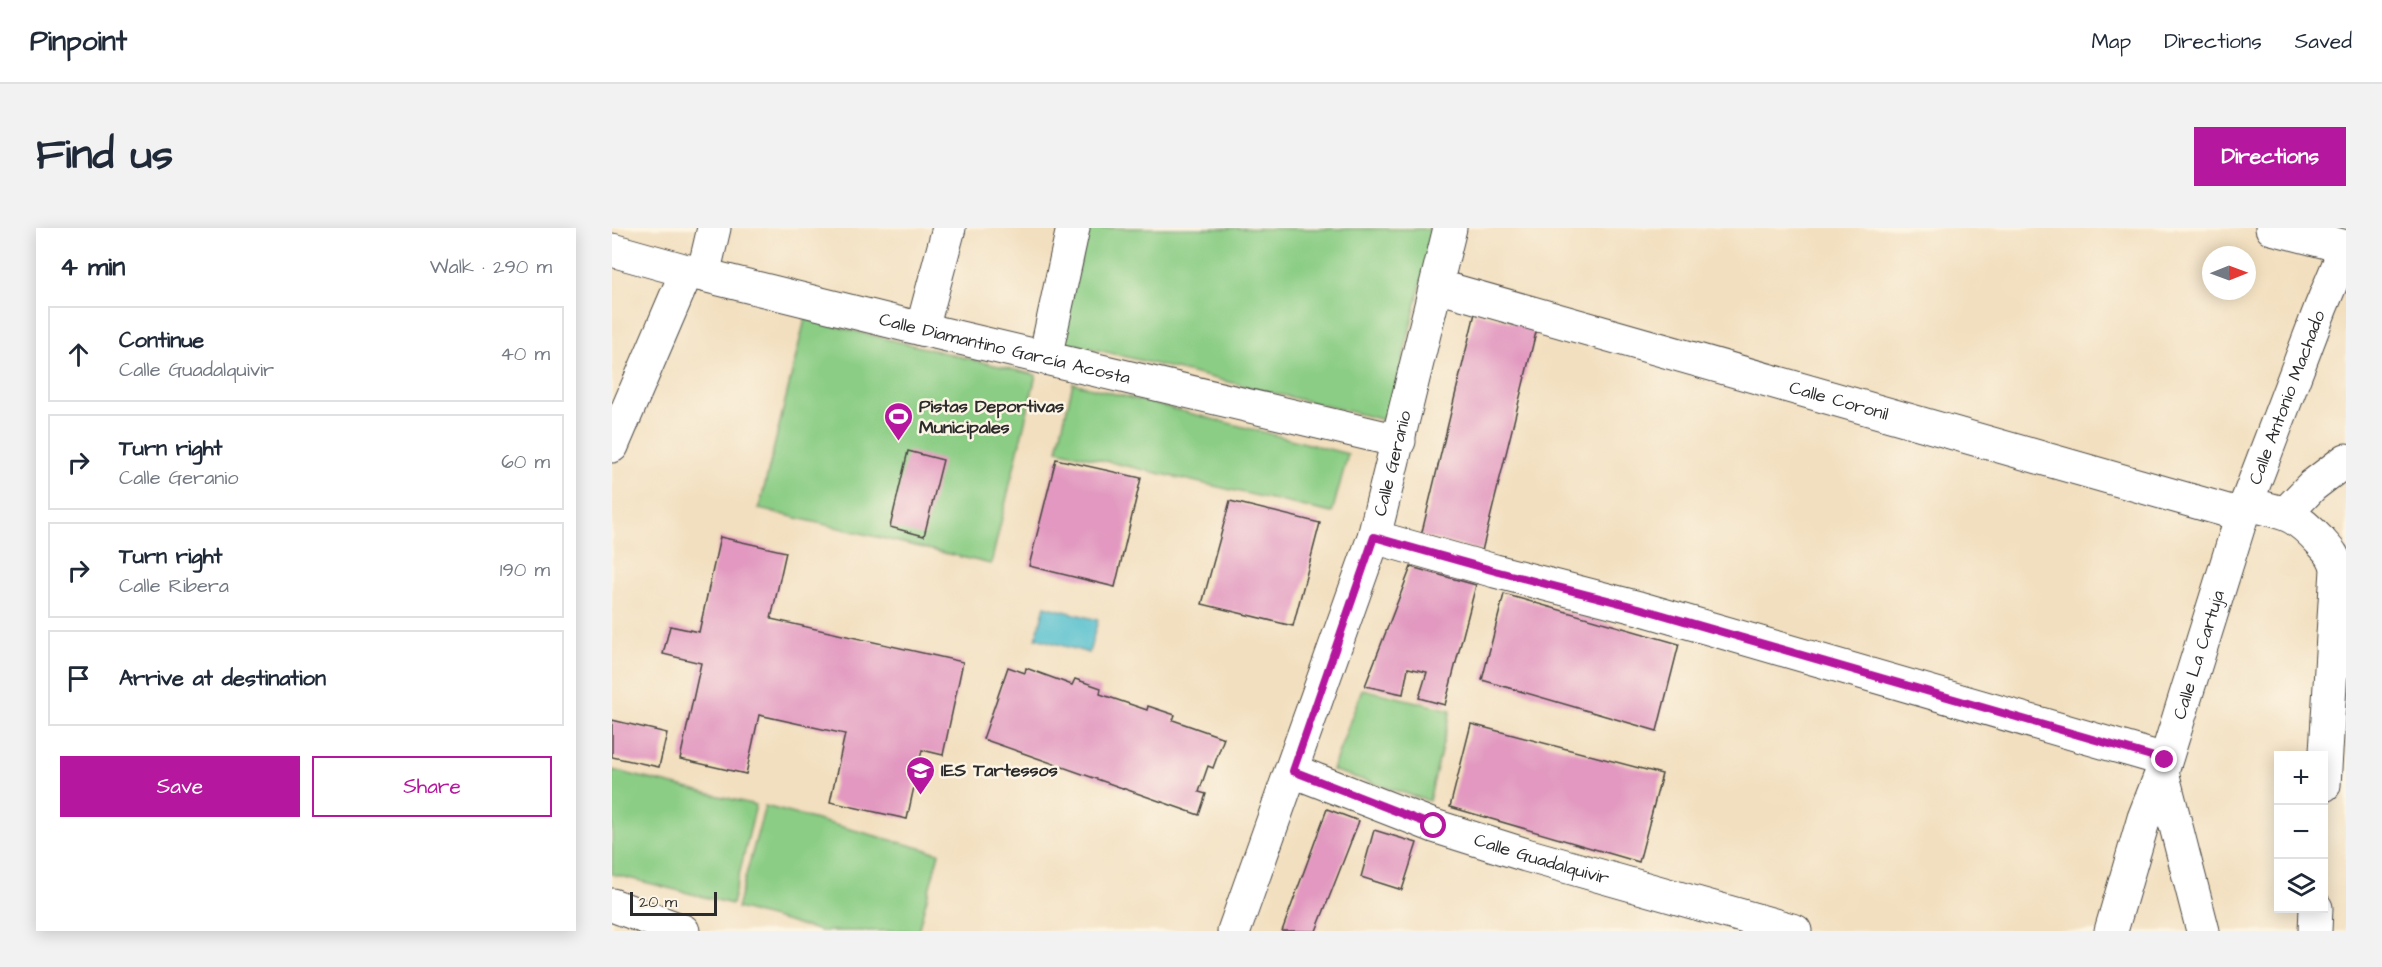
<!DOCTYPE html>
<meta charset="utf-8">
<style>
body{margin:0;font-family:"Architects Daughter",sans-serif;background:#f2f2f3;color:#1f2937}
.controls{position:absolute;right:18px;bottom:18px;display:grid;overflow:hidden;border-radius:0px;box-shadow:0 3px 15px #0003}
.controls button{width:54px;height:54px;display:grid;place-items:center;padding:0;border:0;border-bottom:2px solid #e0e1e3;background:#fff;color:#1f2937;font:30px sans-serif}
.compass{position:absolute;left:1590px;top:18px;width:54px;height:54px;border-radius:50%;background:#fff;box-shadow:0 3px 15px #0003;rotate:89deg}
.scale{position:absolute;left:18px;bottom:15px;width:87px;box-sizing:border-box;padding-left:6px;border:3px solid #2b2b2b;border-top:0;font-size:16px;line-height:21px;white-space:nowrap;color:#2b2b2b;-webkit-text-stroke:4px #fcf5e5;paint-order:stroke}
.stop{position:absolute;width:18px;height:18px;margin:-14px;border:4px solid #b5179e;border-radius:50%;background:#fff}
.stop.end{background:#b5179e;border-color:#fff;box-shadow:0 2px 6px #0008}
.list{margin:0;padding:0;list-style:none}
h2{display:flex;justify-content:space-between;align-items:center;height:78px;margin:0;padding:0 24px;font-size:26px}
h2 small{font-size:20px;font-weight:400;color:#747a83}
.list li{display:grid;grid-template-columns:39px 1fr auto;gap:18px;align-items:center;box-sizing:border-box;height:96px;margin:0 12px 12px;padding:0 12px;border:2px solid #e0e1e3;border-radius:0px}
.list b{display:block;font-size:22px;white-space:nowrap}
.list p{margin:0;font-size:20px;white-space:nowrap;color:#747a83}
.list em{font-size:20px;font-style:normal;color:#747a83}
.actions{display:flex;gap:12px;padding:18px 24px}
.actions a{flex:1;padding:14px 0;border:2px solid #b5179e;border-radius:0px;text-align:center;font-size:21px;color:#b5179e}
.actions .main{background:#b5179e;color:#fff}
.icon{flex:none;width:33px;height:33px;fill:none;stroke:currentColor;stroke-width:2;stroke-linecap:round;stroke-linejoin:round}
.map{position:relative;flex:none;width:1734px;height:703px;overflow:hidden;border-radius:0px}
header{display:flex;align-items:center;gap:36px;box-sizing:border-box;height:84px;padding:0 30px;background:#fff;border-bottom:2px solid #e0e1e3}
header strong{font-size:28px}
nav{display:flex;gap:33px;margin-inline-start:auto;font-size:21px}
.intro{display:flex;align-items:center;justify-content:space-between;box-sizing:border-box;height:144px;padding:0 36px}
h1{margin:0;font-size:42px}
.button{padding:15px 27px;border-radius:0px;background:#b5179e;color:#fff;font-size:21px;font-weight:700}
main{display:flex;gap:36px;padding:0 36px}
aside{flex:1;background:#fff;border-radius:0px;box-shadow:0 3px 15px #0003}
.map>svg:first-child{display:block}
</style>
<header>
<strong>Pinpoint</strong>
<nav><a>Map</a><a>Directions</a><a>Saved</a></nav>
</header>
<div class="intro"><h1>Find us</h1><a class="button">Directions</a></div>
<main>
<aside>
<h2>4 min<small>Walk · 290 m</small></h2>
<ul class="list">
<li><svg class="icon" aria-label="ahead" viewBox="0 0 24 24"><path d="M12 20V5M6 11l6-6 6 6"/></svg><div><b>Continue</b><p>Calle Guadalquivir</p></div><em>40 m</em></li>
<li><svg class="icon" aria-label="right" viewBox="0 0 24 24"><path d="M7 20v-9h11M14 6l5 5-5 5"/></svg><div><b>Turn right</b><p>Calle Geranio</p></div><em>60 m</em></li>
<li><svg class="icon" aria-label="right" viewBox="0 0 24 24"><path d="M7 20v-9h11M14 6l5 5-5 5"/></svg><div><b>Turn right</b><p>Calle Ribera</p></div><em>190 m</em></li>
<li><svg class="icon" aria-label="arrive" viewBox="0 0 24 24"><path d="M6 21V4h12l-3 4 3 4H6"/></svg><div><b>Arrive at destination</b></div></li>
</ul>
<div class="actions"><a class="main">Save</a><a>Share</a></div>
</aside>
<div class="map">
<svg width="1734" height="703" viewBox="0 0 1734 703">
<rect width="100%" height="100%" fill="#fcf5e5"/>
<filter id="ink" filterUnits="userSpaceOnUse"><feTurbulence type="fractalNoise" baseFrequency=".0167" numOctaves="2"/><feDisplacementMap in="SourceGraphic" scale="12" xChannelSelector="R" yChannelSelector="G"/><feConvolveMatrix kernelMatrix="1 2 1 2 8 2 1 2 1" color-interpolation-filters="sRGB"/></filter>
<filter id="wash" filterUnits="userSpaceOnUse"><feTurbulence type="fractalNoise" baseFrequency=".008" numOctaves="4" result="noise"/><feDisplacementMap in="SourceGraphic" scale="24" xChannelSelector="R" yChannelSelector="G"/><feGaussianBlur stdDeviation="1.35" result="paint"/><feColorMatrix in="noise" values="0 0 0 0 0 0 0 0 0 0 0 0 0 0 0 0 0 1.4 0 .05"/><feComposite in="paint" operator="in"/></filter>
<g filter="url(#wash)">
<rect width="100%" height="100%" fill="#f2dfbf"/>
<!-- green -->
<g fill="#8bcd85" stroke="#5b7c58" stroke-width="1.5">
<path d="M476,0L822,1L776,193L449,113Z"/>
<path d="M193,91L424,147L379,336L147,281Z"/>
<path d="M461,155L736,226L720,285L445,222Z"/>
<path d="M750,461L839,482L817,573L720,542Z"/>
<path d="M0,542L144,577L120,676L0,646Z"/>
<path d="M153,578L327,625L306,703H209L125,680Z"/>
</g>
<!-- water -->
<path fill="#53bfce" stroke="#3f757c" stroke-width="1.5" d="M433,378L486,392L477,425L424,410Z"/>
<g id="blocks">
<!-- building -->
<g fill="#e298c0">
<path d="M863,85L925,100L870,323L809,308Z"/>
<path d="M296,223L331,232L312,308L278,299Z"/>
<path d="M444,231L529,250L503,359L417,338Z"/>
<path d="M618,273L708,295L681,398L590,376Z"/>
<path d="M108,309L174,324L159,391L351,434L331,527L310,522L295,591L218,574L233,506L147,487L134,546L68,531L89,435L51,426L58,398L87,404Z"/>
<path d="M799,339L864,357L833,477L807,470L815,444L796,440L791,466L753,458Z"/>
<path d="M892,366L1067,416L1045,503L870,452Z"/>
<path d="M396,439L413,445L414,440L460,457L463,451L489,460L488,466L535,482L536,478L563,487L561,492L612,510L601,540L596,538L587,564L594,566L587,587L371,511Z"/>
<path d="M0,492L55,505L47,539L0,529Z"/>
<path d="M859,496L1050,546L1027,634L838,579Z"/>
<path d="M715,581L747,593L704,703H670Z"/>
<path d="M762,602L805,615L790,662L749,649Z"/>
</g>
</g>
</g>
<g filter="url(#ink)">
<use href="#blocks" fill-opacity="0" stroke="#494641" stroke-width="1.5"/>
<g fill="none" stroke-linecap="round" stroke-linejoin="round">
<defs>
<g id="minor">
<path d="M1660,0L1734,19"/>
<path id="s1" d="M0,22L75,43L310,101L787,213"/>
<path d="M91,47L102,0"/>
<path id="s2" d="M825,58L1630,287"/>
<path d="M310,101L337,0"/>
<path d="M433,130L461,0"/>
<path d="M0,218L75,43"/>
<path d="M1634,276C1672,285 1680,283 1708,313C1716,322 1723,328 1725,341L1712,557"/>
<path d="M1674,285L1700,258L1734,232"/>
<path d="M762,309L883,343L1027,380L1553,532"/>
<path id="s3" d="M681,543L822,598L914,627L1183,703"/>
<path d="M1550,544L1591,703"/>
<path d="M0,677L71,703"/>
<path id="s4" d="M622,703L762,309L838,0"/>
<path id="s5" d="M1499,703L1532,590L1550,544L1630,287L1709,79L1734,19"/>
<path d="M1703,703L1704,680"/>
</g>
</defs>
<!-- minor casing -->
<use href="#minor" stroke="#494641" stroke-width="35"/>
<!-- minor -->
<use href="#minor" stroke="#fff" stroke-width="33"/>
</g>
</g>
<g fill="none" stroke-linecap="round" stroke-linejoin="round" filter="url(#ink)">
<!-- route -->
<path stroke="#b5179e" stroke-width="8" d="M822,598L681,543L762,309L883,343L1027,380L1553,532"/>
</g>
<!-- icons -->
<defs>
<symbol id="stadium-pin" viewBox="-11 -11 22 30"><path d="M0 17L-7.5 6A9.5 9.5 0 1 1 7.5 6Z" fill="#b5179e" stroke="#fcf5e5"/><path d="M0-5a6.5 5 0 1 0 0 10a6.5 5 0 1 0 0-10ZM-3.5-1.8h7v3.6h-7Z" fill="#fff"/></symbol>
<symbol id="school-pin" viewBox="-11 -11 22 30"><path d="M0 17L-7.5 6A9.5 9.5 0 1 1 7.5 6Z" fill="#b5179e" stroke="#fcf5e5"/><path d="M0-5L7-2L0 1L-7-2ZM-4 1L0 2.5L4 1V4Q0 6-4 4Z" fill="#fff"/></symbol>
</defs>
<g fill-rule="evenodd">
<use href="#stadium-pin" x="270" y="172" width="33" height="45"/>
<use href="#school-pin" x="292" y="526" width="33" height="45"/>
</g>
<g text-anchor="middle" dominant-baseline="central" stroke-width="5" stroke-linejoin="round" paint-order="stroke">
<!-- street labels -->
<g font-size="18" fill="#2b2b2b" stroke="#fcf5e5">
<text stroke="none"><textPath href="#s1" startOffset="405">Calle Diamantino García Acosta</textPath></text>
<text stroke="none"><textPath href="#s5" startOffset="562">Calle Antonio Machado</textPath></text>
<text stroke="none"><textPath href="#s2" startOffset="418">Calle Coronil</textPath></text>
<text stroke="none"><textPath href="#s4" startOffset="494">Calle Geranio</textPath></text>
<text stroke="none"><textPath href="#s5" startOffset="290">Calle La Cartuja</textPath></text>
<text stroke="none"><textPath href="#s3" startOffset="264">Calle Guadalquivir</textPath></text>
</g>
<!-- poi labels -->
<g font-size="18" font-weight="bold" fill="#2b2b2b" stroke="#fcf5e5" text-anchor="start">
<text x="307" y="178">Pistas Deportivas<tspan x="307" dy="21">Municipales</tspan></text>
<text x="329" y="542">IES Tartessos</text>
</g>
</g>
</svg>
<div class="controls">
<button>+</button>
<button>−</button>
<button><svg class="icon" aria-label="layers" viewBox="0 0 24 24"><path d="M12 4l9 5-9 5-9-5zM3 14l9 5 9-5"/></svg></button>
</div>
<svg class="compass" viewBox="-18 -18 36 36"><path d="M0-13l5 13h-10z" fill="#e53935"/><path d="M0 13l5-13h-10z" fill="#747a83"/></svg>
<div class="scale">20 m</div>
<div class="stop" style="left:822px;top:598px"></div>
<div class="stop end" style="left:1553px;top:532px"></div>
</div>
</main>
